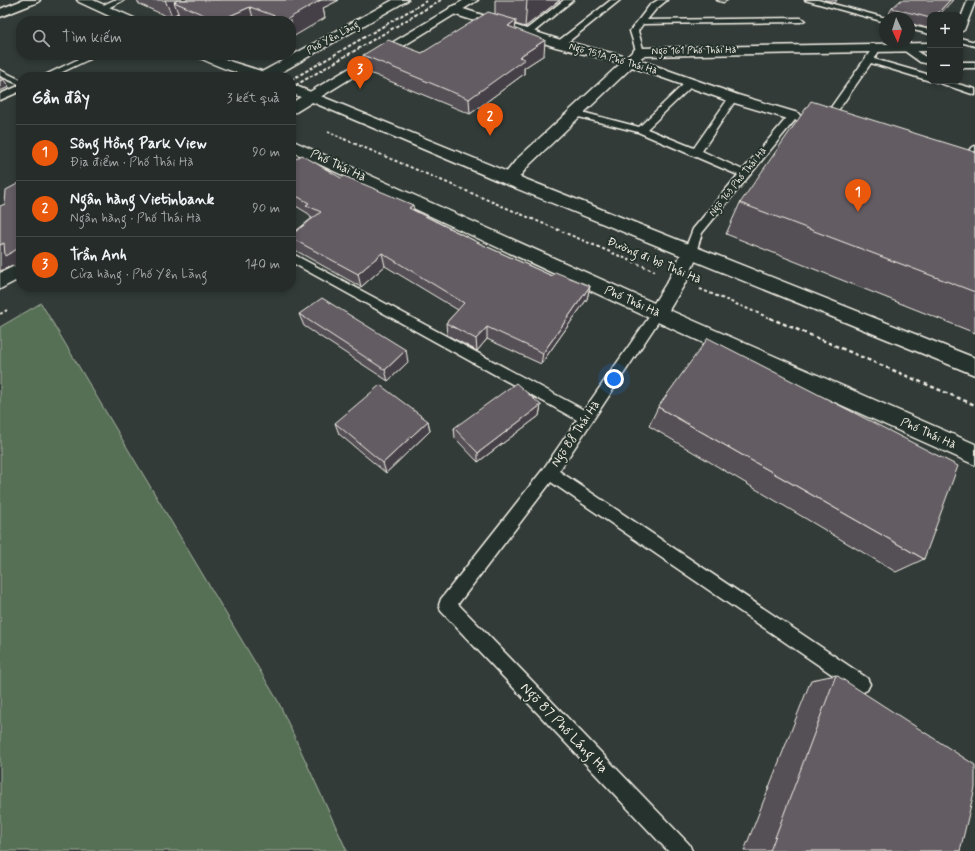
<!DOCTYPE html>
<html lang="vi">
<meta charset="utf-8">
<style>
body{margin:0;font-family:Mynerve,sans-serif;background:#323836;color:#f1f3f6}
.controls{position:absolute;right:12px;top:12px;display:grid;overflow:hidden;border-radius:8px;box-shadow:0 2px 6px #0003}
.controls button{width:36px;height:36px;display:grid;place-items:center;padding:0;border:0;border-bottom:1px solid #424847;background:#262c2a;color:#f1f3f6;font:20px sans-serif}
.compass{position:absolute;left:879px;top:12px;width:36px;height:36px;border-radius:50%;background:#262c2a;box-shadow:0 2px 6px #0003;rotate:176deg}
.you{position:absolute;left:614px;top:379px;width:14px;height:14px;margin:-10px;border:3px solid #fff;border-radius:50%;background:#1a73e8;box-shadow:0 0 0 6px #1a73e833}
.badge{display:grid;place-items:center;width:26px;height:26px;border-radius:50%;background:#ea580c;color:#fff;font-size:13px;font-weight:700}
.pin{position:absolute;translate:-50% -33px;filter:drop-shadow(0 1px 2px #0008)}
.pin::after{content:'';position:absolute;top:21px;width:14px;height:12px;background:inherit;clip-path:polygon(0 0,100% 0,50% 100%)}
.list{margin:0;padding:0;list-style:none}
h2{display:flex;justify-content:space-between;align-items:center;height:52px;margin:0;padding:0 16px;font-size:17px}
h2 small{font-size:13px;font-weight:400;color:#a4a7a8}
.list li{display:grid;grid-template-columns:26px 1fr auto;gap:12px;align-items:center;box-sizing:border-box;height:56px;padding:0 16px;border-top:1px solid #424847}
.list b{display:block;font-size:15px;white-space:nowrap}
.list p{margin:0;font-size:13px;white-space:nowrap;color:#a4a7a8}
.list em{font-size:13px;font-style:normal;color:#a4a7a8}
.icon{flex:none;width:22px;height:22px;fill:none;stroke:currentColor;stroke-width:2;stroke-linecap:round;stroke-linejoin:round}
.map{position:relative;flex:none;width:975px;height:851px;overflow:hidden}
.search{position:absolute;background:#262c2a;box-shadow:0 2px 6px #0003;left:16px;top:16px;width:280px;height:44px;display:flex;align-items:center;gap:10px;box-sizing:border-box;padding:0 14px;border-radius:16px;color:#a4a7a8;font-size:15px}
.panel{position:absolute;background:#262c2a;box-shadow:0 2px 6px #0003;left:16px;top:72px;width:280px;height:220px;border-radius:16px}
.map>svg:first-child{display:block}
</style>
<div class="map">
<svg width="975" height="851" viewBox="0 0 975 851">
<rect width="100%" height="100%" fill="#323b38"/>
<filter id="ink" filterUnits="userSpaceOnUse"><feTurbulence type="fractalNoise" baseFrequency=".025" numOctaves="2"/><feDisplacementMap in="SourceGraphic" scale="8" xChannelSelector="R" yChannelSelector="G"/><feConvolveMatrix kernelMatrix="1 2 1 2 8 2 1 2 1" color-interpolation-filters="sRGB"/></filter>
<g filter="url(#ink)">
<!-- green -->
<path fill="#567056" stroke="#a5b09f" d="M41,303L278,701L347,851H0V327Z"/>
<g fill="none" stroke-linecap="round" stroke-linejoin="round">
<defs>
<g id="service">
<path d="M114,0H124L104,10L97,8Z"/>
<path d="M210,0H220L176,21H166Z"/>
<path d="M564,0H573L530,35H524V31Z"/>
<path d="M611,0H620L563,46H557V42Z"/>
<path d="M658,0H667L656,9L647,20L801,18L805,20L801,22L643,24L638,31L644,52L637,54L630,31L650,5Z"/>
<path d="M717,0H727L723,2Z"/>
<path d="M805,0H818L886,18L885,22Z"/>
<path d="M968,0H975V2L964,30L960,32V20Z"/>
<path d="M909,25L930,30V34L909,29Z"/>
<path d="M960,38L975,42V46L960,42Z"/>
<path d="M902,45C913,44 920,57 930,58V64L920,62L902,49Z"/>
<path d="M874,46L881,48L874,59L930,75V81L871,63L828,125H822L820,123Z"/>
<path d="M87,55H98L52,77H41Z"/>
<rect x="960" y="62" width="15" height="6"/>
<path d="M0,70L21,80V91L0,100V94L21,85L0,76Z"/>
<path d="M690,80L694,83L693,85L647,129L694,148L730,96H736L737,98L702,151L743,170L790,114H796L813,121L808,124L795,120L702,233L696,252L690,256L684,252L693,229L738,175L638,132L571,115L569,113L574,110L639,127L687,81Z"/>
<path d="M934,81H947L975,89V95Z"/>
<path d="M975,146C975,156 975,163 970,171H962L961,169L970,149Z"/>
<path d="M291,253L584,410L654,310H662L664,313L662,316L559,471L867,678L870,684L867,690L861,693L855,690L551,482L458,604L689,844L692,851H668L441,611L439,605L441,599L544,468L577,420L291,262Z"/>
</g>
<g id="minor">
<path d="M23,0H40L38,2L0,17V9Z"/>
<path d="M454,6L564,41L627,57L635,49L640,48L930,43V51L643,56L639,60L738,95L798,113L800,116L798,119H788L728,101L632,67L529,165C521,174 516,186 503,183L501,179L517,159L621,63L556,47L450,13L448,10L450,7Z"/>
<path d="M291,140L654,303L669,279L684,248L690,246L696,248L699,252L687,280L669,310L975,444V465L677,331L291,151Z"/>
</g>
<g id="secondary">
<path d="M393,0H408L273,77H256L258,74Z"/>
<path d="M464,0H478L296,112L291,113V103Z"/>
<path d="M21,263V278L0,289V273Z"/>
</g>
<g id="primary">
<path d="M77,0H93L134,18L136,21H120L79,2Z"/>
<path d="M199,55H216L232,62L271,74L273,77C244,77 226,70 200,58Z"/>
<path d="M291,84L515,175L975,358V375L503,183L291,93Z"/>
</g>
</defs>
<!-- service casing -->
<use href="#service" stroke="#f4f1e8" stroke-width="3"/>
<!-- minor casing -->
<use href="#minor" stroke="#f4f1e8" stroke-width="3"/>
<!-- secondary casing -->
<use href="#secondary" stroke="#f4f1e8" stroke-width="3"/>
<!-- primary casing -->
<use href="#primary" stroke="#f4f1e8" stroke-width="3"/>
<!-- path-far2 -->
<path stroke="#f4f1e8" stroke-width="1.5" stroke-dasharray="2.5 2" stroke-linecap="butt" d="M328,132L346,140"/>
<!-- path-far1 -->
<g stroke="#f4f1e8" stroke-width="2" stroke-dasharray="3 2.5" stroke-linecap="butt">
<path d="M344,139L655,271"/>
<path d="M700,289L772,319"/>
<path d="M0,314L7,310"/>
</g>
<!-- path -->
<path stroke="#f4f1e8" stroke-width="2.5" stroke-dasharray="4 3" stroke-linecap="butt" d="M770,318L975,405"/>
<!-- service -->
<use href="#service" fill="#26332d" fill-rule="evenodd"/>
<!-- minor -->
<use href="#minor" fill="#26332d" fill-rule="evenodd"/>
<!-- secondary -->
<use href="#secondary" fill="#26332d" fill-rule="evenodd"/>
<!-- primary -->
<use href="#primary" fill="#26332d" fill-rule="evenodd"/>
<!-- rail -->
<g stroke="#f4f1e8" stroke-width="2" stroke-dasharray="3.5 2" stroke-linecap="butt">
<path d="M291,80L428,0"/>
<path d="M291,88L441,0"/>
</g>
</g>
<!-- wall -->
<g fill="#554f56" stroke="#f4f1e8">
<path d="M137,0H339L323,8L325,18L291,21H183L181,20L178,13L172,16H166L139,4Z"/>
<path d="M495,0H560L525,27L515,24V28L544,55L524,68V74L470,114L365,71L363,55L422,53L495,14Z"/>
<path d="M824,0H837L835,3Z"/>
<path d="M892,8L930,15V25L927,28L909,23V18H891L887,17Z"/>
<path d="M975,152V333L726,234L740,203Z"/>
<path d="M291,162L341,178L414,210L481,244L552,276L590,286L587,299L541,364L487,339L477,351L447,335L446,323L458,310L385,266L361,287L293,249L291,243V235L312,218H311L309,214L291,203Z"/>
<path d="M299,314L408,362L388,381L304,326Z"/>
<path d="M541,405L539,416L478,462L455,438L454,428Z"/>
<path d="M658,407L924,559L896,572L649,426Z"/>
<path d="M428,421L430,431L386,473L339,434L335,423Z"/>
<path d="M836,675L960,851H744L811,680Z"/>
</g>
<!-- shaded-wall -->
<g fill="#454046" stroke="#f4f1e8">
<path d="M165,0H207L174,2L178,13L172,16Z"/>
<path d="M308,0H339L323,8L325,18L291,38V21H286V20Z"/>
<path d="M527,0H560L525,27Z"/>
<path d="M950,0H953L939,15H936Z"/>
<path d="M250,7L254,21H218Z"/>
<path d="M516,20L515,35L508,26Z"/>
<path d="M545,40L544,55L524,68V74L470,114L469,99L519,57Z"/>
<path d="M3,79L9,87L0,91V81Z"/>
<path d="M413,205L415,217L409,208Z"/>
<path d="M4,243L21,247V273L13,265L0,271V245Z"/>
<path d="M382,253L385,266L361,287L358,274Z"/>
<path d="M590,286L587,299L541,364L543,353Z"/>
<path d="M487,327V339L477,351L476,339Z"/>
<path d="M406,350L408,362L388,381L385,370Z"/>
<path d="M541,405L539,416L478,462V453Z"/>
<path d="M428,421L430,431L386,473L383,463Z"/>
</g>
<!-- building -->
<g fill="#635c64" stroke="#f4f1e8">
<path d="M178,0H321L286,20L250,7L218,21L174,2Z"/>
<path d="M901,0H950L936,15H930V18L892,8Z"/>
<path d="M488,12L516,20L508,26L545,40L519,57L525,59L469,99L363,55L388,40L422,53Z"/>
<path d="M0,77L3,79L0,81Z"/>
<path d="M811,101L975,152V292L740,203Z"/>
<path d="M302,155L341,178L344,176L413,205L409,208L481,244L552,276L555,272L590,286L543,353L487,327L476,339L446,323L464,303L382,253L358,274L291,238V235L321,212L306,205L309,203L291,193V162Z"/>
<path d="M21,182V247L5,256L4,243L0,245V206L5,204L6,190Z"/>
<path d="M322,298L406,350L385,370L299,314Z"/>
<path d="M708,338L958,466L924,559L658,407Z"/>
<path d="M516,383L541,405L478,453L454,428Z"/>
<path d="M380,385L428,421L383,463L335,423Z"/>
<path d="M836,675L975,765V788L960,851H770Z"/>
</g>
</g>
<g text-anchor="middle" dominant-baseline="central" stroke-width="4" stroke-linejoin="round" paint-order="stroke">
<!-- far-street labels -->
<g font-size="10" fill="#f4f1e8" stroke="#26332d">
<text transform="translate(333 38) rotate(-29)">Phố Yên Lãng</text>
<text transform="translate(694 51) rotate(-1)">Ngõ 161 Phố Thái Hà</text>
<text transform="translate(613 59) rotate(16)">Ngõ 151A Phố Thái Hà</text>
<text transform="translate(738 182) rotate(-51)">Ngõ 163 Phố Thái Hà</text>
</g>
<!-- street labels -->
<g font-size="12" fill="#f4f1e8" stroke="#26332d">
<text transform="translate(338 166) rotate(25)">Phố Thái Hà</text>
<text transform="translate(654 261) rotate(23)">Đường đi bộ Thái Hà</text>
<text transform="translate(632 302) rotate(24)">Phố Thái Hà</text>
<text transform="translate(576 434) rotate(-56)">Ngõ 88 Thái Hà</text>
<text transform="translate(928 434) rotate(24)">Phố Thái Hà</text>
</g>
<!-- near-street labels -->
<g font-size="14" fill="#f4f1e8" stroke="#26332d">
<text transform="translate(564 728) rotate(46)">Ngõ 87 Phố Láng Hạ</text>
</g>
</g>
</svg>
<div class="controls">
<button>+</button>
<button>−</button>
</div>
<svg class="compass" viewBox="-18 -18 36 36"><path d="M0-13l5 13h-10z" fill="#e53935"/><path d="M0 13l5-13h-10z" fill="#a4a7a8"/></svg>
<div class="you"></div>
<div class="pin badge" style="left:858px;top:212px">1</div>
<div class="pin badge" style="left:490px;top:136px">2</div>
<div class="pin badge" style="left:360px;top:89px">3</div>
<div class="search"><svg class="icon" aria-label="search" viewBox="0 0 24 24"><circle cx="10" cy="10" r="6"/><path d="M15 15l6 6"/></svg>Tìm kiếm</div>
<section class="panel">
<h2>Gần đây<small>3 kết quả</small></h2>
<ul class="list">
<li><span class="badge">1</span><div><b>Sông Hồng Park View</b><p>Địa điểm · Phố Thái Hà</p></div><em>90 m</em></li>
<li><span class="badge">2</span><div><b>Ngân hàng Vietinbank</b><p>Ngân hàng · Phố Thái Hà</p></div><em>90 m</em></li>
<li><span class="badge">3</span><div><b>Trần Anh</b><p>Cửa hàng · Phố Yên Lãng</p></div><em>140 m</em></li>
</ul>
</section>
</div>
